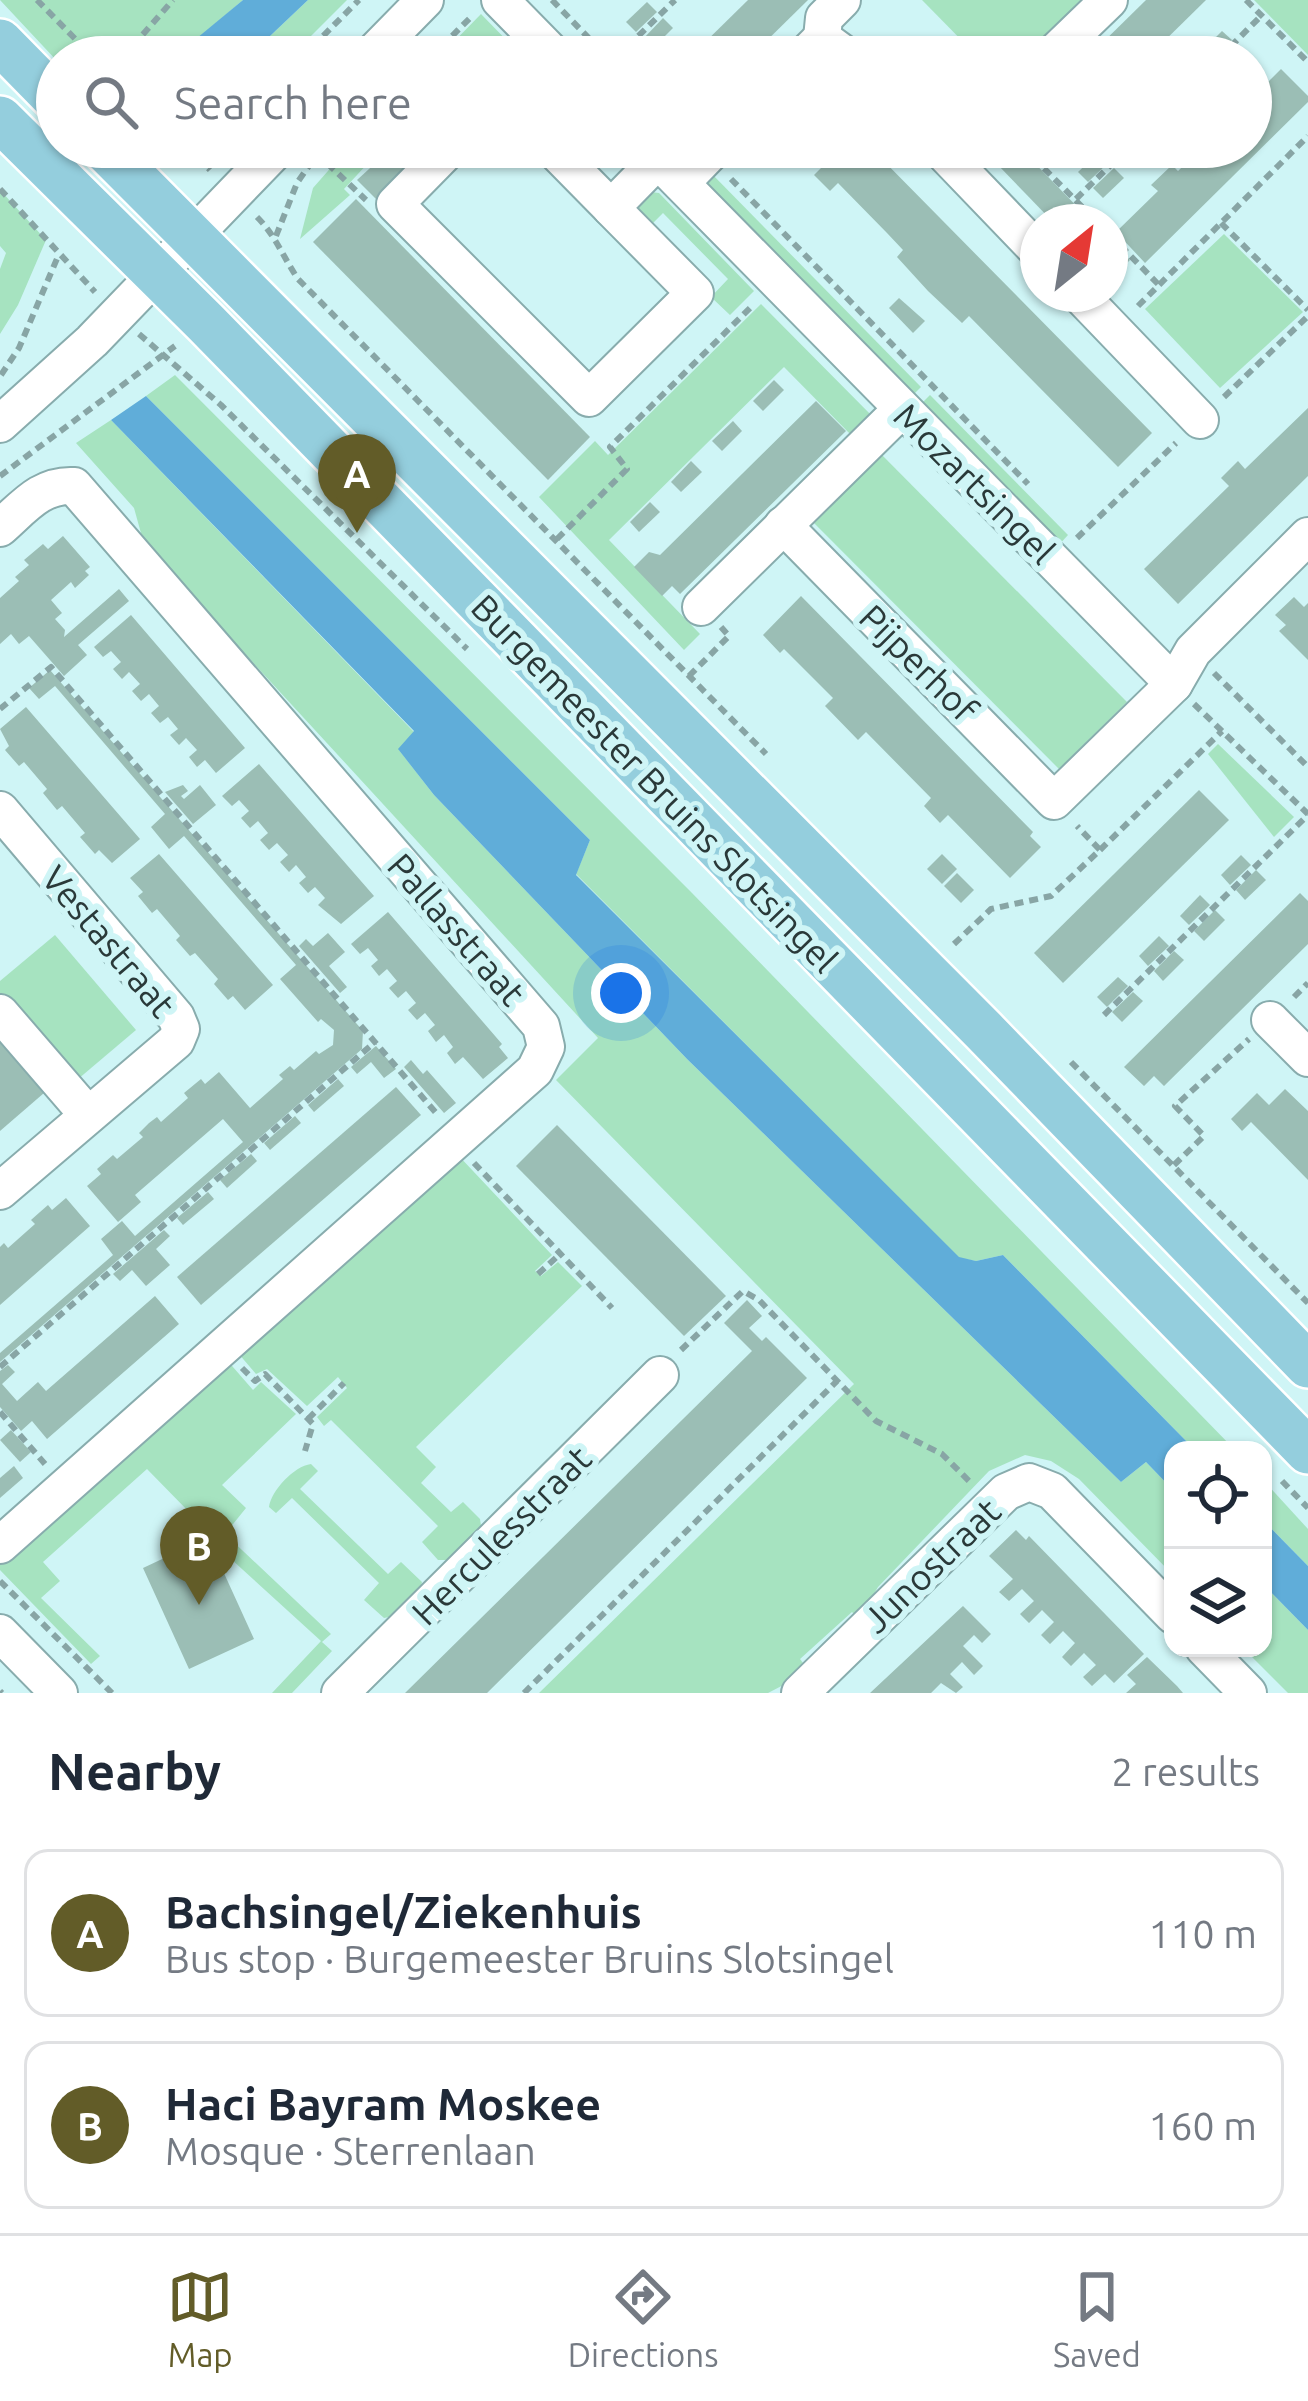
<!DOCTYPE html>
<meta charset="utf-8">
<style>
body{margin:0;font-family:Ubuntu,sans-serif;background:#f6f6f7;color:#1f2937}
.controls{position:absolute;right:36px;bottom:36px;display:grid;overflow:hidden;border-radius:24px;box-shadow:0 3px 9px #0004}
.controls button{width:108px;height:108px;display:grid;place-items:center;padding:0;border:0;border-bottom:3px solid #e0e1e3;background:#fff;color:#1f2937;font:60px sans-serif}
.compass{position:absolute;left:1020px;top:204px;width:108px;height:108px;border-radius:50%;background:#fff;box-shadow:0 3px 9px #0004;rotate:30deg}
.you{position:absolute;left:621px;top:993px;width:42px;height:42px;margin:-30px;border:9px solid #fff;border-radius:50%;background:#1a73e8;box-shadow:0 0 0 18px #1a73e833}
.badge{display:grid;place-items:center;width:78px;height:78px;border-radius:50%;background:#625c28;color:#fff;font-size:39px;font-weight:700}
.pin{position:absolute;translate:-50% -99px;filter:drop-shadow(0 3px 6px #0008)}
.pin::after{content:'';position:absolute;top:63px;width:42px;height:36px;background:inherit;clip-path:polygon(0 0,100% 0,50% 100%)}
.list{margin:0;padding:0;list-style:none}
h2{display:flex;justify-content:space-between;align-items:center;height:156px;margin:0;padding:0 48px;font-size:51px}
h2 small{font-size:39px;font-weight:400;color:#747a83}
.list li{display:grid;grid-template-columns:78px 1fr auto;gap:36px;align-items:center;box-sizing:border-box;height:168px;margin:0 24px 24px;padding:0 24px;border:3px solid #e0e1e3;border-radius:24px}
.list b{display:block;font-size:45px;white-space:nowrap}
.list p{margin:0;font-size:39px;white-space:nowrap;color:#747a83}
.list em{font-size:39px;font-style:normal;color:#747a83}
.icon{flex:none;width:66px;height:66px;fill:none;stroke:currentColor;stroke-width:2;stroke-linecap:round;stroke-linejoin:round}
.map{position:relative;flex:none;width:1308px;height:1693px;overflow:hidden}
.search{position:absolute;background:#fff;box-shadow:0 3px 9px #0004;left:36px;right:36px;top:36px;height:132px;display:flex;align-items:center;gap:30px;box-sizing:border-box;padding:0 42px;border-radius:66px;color:#747a83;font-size:45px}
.sheet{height:540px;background:#fff}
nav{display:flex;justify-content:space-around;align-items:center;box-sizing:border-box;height:168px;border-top:3px solid #e0e1e3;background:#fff;font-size:33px;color:#747a83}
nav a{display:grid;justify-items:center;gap:6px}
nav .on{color:#625c28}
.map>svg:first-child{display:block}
</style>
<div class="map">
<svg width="1308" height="1693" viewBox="0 0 1308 1693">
<rect width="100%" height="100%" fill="#cff5f6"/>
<!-- green -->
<g fill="#a6e3c0">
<path d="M0,0H243L188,47L181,57H57V61Z"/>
<path d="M308,0H347L290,57H248Z"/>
<path d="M922,0H1099L1041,57H978Z"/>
<path d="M1254,0H1308V55Z"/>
<path d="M481,14L523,57L477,54L439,57Z"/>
<path d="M349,147H383L344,189L350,195L300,239L313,188Z"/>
<path d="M710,172L921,387L910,398L699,184Z"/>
<path d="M0,190L46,240L18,305L0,334V269L6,253L0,246Z"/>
<path d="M651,192L659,193L754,291L730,315L711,297L728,279L663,213L648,228L639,215V202Z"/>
<path d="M1224,234L1303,312L1220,388L1145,309Z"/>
<path d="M761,304L876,420L855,439L784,367L609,540L700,634L684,650L539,497L595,441L608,455Z"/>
<path d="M175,375L692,893L1235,1450H1195L1003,1255L976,1261L959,1258L576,874L590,840L146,396Z"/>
<path d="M930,395L1068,535L1057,547L919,406Z"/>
<path d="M111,420L414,732L399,750L434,795L687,1059L1121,1482L1146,1462L1173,1490V1575L1079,1479L1051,1461L1025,1455L989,1471L878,1587L859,1619L852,1612L800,1659L806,1667L795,1679L768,1693H539L854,1384L556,1080L598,1038L144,544L134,508L76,443Z"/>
<path d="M877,450L1127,702L1059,769L809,518Z"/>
<path d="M1218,744L1294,817L1274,837L1208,754Z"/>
<path d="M55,935L136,1030L71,1085L0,1002V981Z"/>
<path d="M457,1154L552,1255L535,1271L541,1276L558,1262L582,1286L416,1447L436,1467L421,1483L451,1512L463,1502L480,1519L482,1532L455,1560H438L422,1542L438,1526L331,1420L324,1426L317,1417L347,1388L338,1377L307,1406L267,1369L256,1374L238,1353Z"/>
<path d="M226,1359L253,1390L261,1382L296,1414L222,1485L246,1508L225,1534L331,1634L322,1642L332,1651L292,1693H272L321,1641L187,1519L191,1514L147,1469L43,1562L60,1581L41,1598L100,1656L91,1664L0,1570V1558Z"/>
<path d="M311,1464L318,1471L300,1489L388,1574L401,1562L422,1582C418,1604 405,1614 384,1618L364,1600L379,1583L292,1498L276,1513L269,1507C271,1491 294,1466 311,1464Z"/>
<path d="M1263,1480L1308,1529V1566L1263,1520Z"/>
<path d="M1263,1584L1308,1630V1693H1288L1243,1648H1263Z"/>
</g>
<!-- water -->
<g fill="#60add9">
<path d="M243,0H308L248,57H180L185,48Z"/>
<path d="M146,396L590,840L576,875L959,1257L976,1261L1003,1255L1195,1450H1173V1490L1146,1462L1121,1482L687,1059L434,795L398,749L414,731L111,420Z"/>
<path d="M1263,1520L1308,1566V1630L1263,1584Z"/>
</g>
<!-- building -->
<g fill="#9bbeb5">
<path d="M748,0H808L750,57H690Z"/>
<path d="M1146,0H1206L1148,57H1088Z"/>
<path d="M647,2L657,12L636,32L626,22Z"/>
<path d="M663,18L673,28L652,49L643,39Z"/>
<path d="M1222,31L1232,40L1216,57H1208L1202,51Z"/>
<path d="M1281,69L1308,96V102L1145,263L1116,232L1158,191L1151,185L1172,165L1178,171L1203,147H1251V99Z"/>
<path d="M393,147H432L378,201L357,180Z"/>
<path d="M802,147H870L1152,433L1118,467L969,316L962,323L928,291L897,257L903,250L887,233L838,183L830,191L814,175L822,167Z"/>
<path d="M1014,147H1019L1092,222H1053L997,164Z"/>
<path d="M1099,152L1109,162L1088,182L1078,172Z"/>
<path d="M1114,168L1124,178L1103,198L1093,188Z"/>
<path d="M356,199L590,437L548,480L313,242Z"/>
<path d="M1110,240L1130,260L1110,280Z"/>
<path d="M899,298L925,321L913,333L889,308Z"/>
<path d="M774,380L784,390L763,411L753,401Z"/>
<path d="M816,401L846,431L680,594L672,586L662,596L634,567L649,552L660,555Z"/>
<path d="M1308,408V476L1178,604L1144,569L1229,486L1221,478L1238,461L1245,469Z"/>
<path d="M733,421L742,431L722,451L712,441Z"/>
<path d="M691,461L702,472L681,492L671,482Z"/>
<path d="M650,502L660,512L639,532L630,522Z"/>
<path d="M63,536L90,567L85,571L89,575L75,588L71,582L51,600L62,613L55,619L65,630L64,637L119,589L129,601L78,645L87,655L64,676L29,636L19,644L11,634L0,644V598L19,581L15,577L29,565L24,560L43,544L48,549Z"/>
<path d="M801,596L1033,832L1030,836L1041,847L1010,878L948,815L940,823L924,806L931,798L866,732L858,740L825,706L833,698L784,649L780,653L763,635Z"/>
<path d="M1294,597L1304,607L1308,603V660L1279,631L1286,625L1275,615Z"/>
<path d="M131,615L245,748L216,773L205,760L197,767L189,757L197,750L186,738L179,745L170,735L178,729L168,717L160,723L151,713L159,706L149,694L141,701L132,691L140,684L129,672L122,679L113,669L121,662L111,651L103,657L94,647Z"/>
<path d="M50,670L363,1031L362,1049L0,1362V1353L113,1255L101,1239L122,1221L135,1236L243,1142L223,1119L135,1195L141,1202L118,1222L87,1186L101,1174L97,1169L113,1155L117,1159L143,1137L139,1133L149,1123L157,1117L161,1122L188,1098L184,1093L201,1079L205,1084L219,1072L250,1108L283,1079L279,1075L290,1066L294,1070L316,1051L319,1054L333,1045L334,1030L321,1019L318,1022L280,979L296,965L184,836L169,849L151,827L165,814L55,686L39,699L29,688Z"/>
<path d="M26,707L140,839L112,863L99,850L95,854L80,837L85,833L62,806L57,810L43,793L47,789L24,762L19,766L5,750L9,746L0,729Z"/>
<path d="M259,764L374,896L341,924L318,905L325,898L315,887L308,893L299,883L306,877L296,865L289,872L280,862L288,855L277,843L269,850L260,840L268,833L258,821L250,828L241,818L249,811L239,800L232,806L222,796Z"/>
<path d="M183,785L188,791L181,796L184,799L200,785L216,805L193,824L165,792Z"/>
<path d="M1199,790L1229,820L1063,983L1034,953Z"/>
<path d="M159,854L273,985L245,1010L233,996L228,1000L214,984L218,979L195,953L190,956L176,940L180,936L157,909L152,913L138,896L143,892L130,878Z"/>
<path d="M942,854L957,869L942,884L927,869Z"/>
<path d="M1241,855L1251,865L1230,885L1221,875Z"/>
<path d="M1256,870L1266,880L1245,900L1236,890Z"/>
<path d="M957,873L974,890L961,903L944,886Z"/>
<path d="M1300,893L1308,901V944L1164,1086L1154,1076L1144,1086L1124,1067Z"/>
<path d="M1200,895L1210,905L1189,925L1180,916Z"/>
<path d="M1215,910L1225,920L1204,941L1194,931Z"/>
<path d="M388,912L502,1044L499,1047L508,1058L483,1079L463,1057L455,1064L447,1053L453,1047L444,1035L436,1042L428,1031L435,1025L425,1013L417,1020L408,1010L416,1003L406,991L398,998L389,988L397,981L387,969L379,976L371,966L378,960L368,948L360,954L351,944Z"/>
<path d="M328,933L345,952L329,966L347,987L340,993L299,946L306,939L313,946Z"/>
<path d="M1159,936L1169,946L1148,966L1139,956Z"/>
<path d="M1174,951L1184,960L1163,981L1154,971Z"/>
<path d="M1118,977L1128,986L1107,1007L1097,997Z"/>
<path d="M1133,992L1143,1001L1122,1022L1112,1012Z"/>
<path d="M0,1042L44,1093L0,1131Z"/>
<path d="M376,1046L396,1069L384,1078L371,1062L357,1074L351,1067Z"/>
<path d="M411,1060L423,1074L427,1070L456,1103L444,1113L404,1067Z"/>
<path d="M338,1079L344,1086L314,1112L308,1105Z"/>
<path d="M396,1087L421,1115L201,1305L177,1277Z"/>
<path d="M1285,1089L1308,1111V1180L1251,1122L1242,1131L1231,1119L1257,1093L1269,1105Z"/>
<path d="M295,1116L301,1123L270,1150L264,1143Z"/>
<path d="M557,1125L726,1296L684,1336L516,1166Z"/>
<path d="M251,1154L257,1161L227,1188L220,1180Z"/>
<path d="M208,1192L214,1199L183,1225L177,1218Z"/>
<path d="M66,1198L90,1226L0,1305V1247L4,1243L8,1248L35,1224L31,1220L40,1212L48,1205L52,1210Z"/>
<path d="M164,1230L170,1236L156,1249L170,1265L146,1286L132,1270L120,1281L113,1274Z"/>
<path d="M155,1296L179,1324L47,1439L32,1421L21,1431L0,1407V1371L8,1365L15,1372L2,1384L17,1401L38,1382L46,1391Z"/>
<path d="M747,1300L762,1316L749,1328L762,1341L766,1337L807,1378L487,1693H405L752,1351L724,1323Z"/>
<path d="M11,1430L31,1452L20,1462L0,1440Z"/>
<path d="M14,1466L23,1478L0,1498V1478Z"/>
<path d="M1016,1530L1026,1540L1029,1536L1144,1654L1114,1683L1105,1674L1092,1686L1083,1677L1096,1665L1084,1653L1071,1666L1062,1657L1075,1643L1063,1631L1050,1644L1041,1635L1054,1622L1042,1610L1029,1623L1020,1614L1034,1601L1022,1589L1009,1601L999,1592L1013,1579L989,1556Z"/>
<path d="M207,1538L217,1559L226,1563L223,1571L254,1639L189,1669L143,1568Z"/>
<path d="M963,1606L991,1634L982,1643L974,1635L963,1646L983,1666L974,1675L962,1662L950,1674L963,1687L956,1693L941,1683L931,1693H870Z"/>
<path d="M1147,1657L1177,1686L1183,1693H1126L1136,1684L1127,1675Z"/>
</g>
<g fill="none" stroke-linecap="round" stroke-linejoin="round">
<defs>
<g id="minor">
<path d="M500,0L556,57"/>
<path d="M822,38L824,18L842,0"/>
<path d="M369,57L425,0"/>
<path d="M803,57L822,38L848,57"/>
<path d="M1050,57L1109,0"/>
<path d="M451,147L395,204L589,398L695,293L611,208L658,160"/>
<path d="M551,147L611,208"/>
<path d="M645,147L1174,684"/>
<path d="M938,147L1038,251"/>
<path d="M681,183L716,147"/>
<path d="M1079,294L1200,420"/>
<path d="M0,424L92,341L279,147"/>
<path d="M783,525L1054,801L1174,684L1193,651L1308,536"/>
<path d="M0,528C24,507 41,484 74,486L541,1026L546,1047L535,1070L0,1545"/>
<path d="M701,607L902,409"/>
<path d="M0,810L176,1017L181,1029L176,1041L0,1191"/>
<path d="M0,1013L88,1115"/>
<path d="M1270,1020L1308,1058"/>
<path d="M0,1633L59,1693"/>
<path d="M1204,1648L1248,1693"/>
<path d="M340,1693L660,1375"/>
<path d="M800,1693L1006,1492L1029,1482L1052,1491L1173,1615"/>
</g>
<g id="major">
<path d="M0,42L57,100"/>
<path d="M0,119L206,323L1308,1451"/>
<path d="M103,147L984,1031L1308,1365"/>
</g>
</defs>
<!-- minor casing -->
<use href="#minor" stroke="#88acad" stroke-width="40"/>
<!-- major casing -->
<use href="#major" stroke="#fff" stroke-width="50"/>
<!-- path -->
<g stroke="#88a5a5" stroke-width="6" stroke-dasharray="9 6" stroke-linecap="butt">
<path d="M37,0L93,57"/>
<path d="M552,0L607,57"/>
<path d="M1246,0L1308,62"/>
<path d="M123,57L173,0"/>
<path d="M302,57L359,0"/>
<path d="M431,57L472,16"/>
<path d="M617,57L675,0"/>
<path d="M1220,57L1261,16"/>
<path d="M187,147L210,170"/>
<path d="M1023,147L1097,222"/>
<path d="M321,150L328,164L366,200"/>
<path d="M328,164L344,147"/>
<path d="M731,179L1028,484"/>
<path d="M0,189L95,292"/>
<path d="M1076,199L1129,147"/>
<path d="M257,217C276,236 283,257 298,279L766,754"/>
<path d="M1221,223L1308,310"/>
<path d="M1110,235L1158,284"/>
<path d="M276,236L297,183L322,147"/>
<path d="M1138,306L1308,136"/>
<path d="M139,334L221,405L467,649"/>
<path d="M1,375L19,348L59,254"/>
<path d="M1224,397L1308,316"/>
<path d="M0,476L175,346"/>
<path d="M1077,538L1176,443"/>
<path d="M557,539L627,469L610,447L753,305"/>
<path d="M1214,673L1308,767"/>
<path d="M689,676L729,636L721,627"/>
<path d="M1194,704L1308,814"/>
<path d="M0,709L51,667L437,1114"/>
<path d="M1100,850L1222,731"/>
<path d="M954,944L991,909L1051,896L1100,850L1077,826"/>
<path d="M1294,997L1308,983"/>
<path d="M1104,1015L1308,815"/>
<path d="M1071,1062L1308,1303"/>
<path d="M474,1163L612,1308"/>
<path d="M1174,1165L1204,1136L1175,1106L1249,1039"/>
<path d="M538,1274L559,1255"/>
<path d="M681,1350L743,1291L759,1300L876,1421L942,1454L972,1484"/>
<path d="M0,1367L375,1042"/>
<path d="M242,1368L255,1381L265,1374L313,1424L305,1451"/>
<path d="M0,1412L45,1464"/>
<path d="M308,1419L344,1383"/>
<path d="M1282,1481L1308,1508"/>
<path d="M0,1581L112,1693"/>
<path d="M0,1691L2,1693"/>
<path d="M524,1693L837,1381"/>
</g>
<!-- minor -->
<use href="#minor" stroke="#fff" stroke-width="36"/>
<!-- major -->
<use href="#major" stroke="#94cedd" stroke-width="45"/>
</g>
<g text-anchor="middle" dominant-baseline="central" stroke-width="12" stroke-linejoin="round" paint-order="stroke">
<!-- street labels -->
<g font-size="36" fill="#2a3939" stroke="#cff5f6">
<text transform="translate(975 483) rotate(45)">Mozartsingel</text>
<text transform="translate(919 663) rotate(45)">Pijperhof</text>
<text transform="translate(655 783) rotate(46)">Burgemeester Bruins Slotsingel</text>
<text transform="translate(457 929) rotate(49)">Pallasstraat</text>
<text transform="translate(109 941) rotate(50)">Vestastraat</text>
<text transform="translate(501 1535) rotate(-45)">Herculesstraat</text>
<text transform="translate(931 1565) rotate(-44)">Junostraat</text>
</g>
</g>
</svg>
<div class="controls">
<button><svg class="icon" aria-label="locate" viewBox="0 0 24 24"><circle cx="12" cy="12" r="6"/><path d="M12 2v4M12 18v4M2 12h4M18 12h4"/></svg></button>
<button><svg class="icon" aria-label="layers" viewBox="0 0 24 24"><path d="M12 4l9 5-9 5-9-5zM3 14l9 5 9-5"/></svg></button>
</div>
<svg class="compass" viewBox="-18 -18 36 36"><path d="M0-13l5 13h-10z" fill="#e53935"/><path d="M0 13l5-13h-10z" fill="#747a83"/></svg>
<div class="you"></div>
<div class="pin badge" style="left:357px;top:533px">A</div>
<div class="pin badge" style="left:199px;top:1605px">B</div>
<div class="search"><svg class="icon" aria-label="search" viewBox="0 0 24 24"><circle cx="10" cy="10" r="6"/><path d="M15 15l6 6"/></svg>Search here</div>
</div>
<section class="sheet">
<h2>Nearby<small>2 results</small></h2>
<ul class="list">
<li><span class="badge">A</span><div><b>Bachsingel/Ziekenhuis</b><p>Bus stop · Burgemeester Bruins Slotsingel</p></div><em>110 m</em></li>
<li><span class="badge">B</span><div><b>Haci Bayram Moskee</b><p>Mosque · Sterrenlaan</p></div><em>160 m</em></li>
</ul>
</section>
<nav>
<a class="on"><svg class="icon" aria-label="map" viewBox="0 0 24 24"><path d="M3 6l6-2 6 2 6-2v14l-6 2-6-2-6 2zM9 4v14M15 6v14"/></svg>Map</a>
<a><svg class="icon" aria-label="directions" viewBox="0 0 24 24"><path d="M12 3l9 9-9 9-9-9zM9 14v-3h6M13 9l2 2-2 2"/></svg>Directions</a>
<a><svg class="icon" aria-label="saved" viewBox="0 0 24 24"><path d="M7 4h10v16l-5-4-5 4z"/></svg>Saved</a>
</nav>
